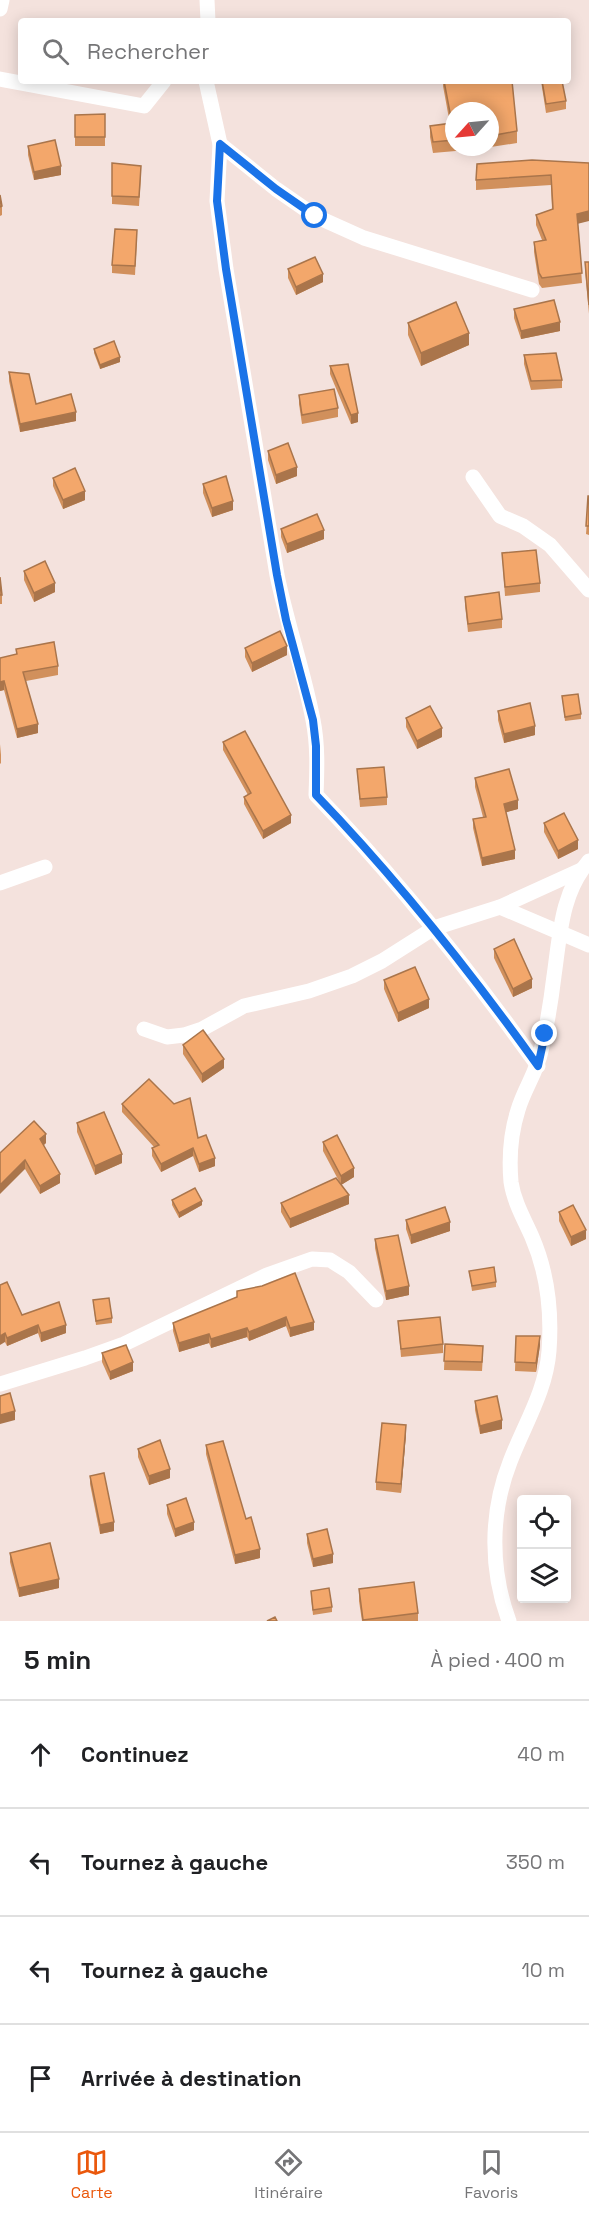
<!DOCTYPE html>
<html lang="fr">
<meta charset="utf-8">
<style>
body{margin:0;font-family:"Space Grotesk",sans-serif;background:#f6f6f6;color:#202124}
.controls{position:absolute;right:18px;bottom:18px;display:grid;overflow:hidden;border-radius:6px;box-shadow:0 3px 15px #0003}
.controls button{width:54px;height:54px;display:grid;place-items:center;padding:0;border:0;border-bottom:2px solid #e0e0e0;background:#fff;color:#202124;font:30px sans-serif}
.compass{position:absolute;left:445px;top:102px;width:54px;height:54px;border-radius:50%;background:#fff;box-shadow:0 3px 15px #0003;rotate:243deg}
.stop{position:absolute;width:18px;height:18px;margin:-14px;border:4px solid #1a73e8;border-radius:50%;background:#fff}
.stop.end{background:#1a73e8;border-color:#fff;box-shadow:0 2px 6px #0008}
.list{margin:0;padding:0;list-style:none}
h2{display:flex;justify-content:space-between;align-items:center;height:78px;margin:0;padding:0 24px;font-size:26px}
h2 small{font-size:20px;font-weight:400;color:#757577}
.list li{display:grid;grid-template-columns:39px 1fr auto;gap:18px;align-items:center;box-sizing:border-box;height:108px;padding:0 24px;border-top:2px solid #e0e0e0}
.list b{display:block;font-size:22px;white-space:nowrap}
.list em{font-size:20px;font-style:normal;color:#757577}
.icon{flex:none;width:33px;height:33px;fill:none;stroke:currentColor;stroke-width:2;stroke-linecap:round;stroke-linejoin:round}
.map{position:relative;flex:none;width:589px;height:1621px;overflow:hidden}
.search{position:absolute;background:#fff;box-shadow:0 3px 15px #0003;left:18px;right:18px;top:18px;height:66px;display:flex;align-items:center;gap:15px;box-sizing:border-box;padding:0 21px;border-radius:6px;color:#757577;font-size:22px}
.sheet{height:510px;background:#fff}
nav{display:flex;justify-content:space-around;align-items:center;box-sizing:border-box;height:84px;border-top:2px solid #e0e0e0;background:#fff;font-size:16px;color:#757577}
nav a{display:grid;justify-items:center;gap:3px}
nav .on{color:#ea580c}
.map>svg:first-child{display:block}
</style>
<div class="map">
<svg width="589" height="1621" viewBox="0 0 589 1621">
<rect width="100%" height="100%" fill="#f4e2dd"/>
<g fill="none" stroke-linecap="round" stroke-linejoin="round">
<!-- minor -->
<g stroke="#fff" stroke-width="15">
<path d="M207,0L208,21"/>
<path d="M0,9L2,0"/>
<path d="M0,79L144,106L164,81"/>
<path d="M206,81L220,144L217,201L226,269L277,575C287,624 304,672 313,720C318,745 317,770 316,795C397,879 470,971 538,1066"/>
<path d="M220,144L276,189L315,216L364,238L532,290"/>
<path d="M473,477L500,516L523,526L550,545L589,590"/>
<path d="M0,883L45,867"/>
<path d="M500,907L589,945"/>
<path d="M144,1029L167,1037L184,1035L202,1029L244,1006L309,991L352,976L382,961L434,928L500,907L581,870"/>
<path d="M0,1384L85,1358L124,1344L267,1275L312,1259L330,1260L349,1272L376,1300"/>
<path d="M509,1621C490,1570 490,1513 510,1462C524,1425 546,1391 549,1351C552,1311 548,1274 532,1237C524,1219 514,1202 511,1182C509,1159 511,1132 518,1110C524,1089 537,1072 541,1051C547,1026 551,1001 554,976C560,935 561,893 589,861"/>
</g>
</g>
<!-- wall -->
<g fill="#d1905c" fill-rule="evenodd">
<path d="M443,81H512L517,131V143L478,149L433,153L430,137V126L450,124L443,86ZM454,111H490V147H454Z"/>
<path d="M541,81H562L566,101V109L546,113Z"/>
<path d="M105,114V146H75V115Z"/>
<path d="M28,146L61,175L34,180L28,155Z"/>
<path d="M112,163L141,175L139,206L112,204Z"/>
<path d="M589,163L578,224L582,283L542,288L539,284L534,252V242L542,240L536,225V215L552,209L551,185L476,190V180Z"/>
<path d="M0,195L2,206V215L0,216Z"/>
<path d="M137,239L135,275L112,273V265Z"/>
<path d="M585,262H589V314L585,271Z"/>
<path d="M288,269L323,282L296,295L288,278Z"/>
<path d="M514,309L560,331L521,339L514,318Z"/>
<path d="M408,323L469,345L421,366L408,335Z"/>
<path d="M94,349L120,362L100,369L94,353Z"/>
<path d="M524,355L562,380V388L531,390L524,364Z"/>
<path d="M330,366L358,422L351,424L330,374Z"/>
<path d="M9,372L36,404L76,421L20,432L9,381Z"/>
<path d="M299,395L338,408V417L302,424L299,404Z"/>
<path d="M268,451L297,476L276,484L268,460Z"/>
<path d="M53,478L85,500L63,509L53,486Z"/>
<path d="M203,484L233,510L212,517L203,493Z"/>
<path d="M589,496V535L586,534Z"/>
<path d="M281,529L324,539L287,553L281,537Z"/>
<path d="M502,553L540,583V592L505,596Z"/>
<path d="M24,571L55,592L34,602L24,580Z"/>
<path d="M0,577L2,595V604H0Z"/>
<path d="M465,597L502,619V628L468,632L465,605Z"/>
<path d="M245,648L287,655L252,672L245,657Z"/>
<path d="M16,649L58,666V675L26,681L38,733L17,738L4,690L0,691L16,654Z"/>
<path d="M562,696L581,714V719L565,721Z"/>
<path d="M498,711L535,735L504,743L498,720Z"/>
<path d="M406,718L442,737L417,749L406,727Z"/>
<path d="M223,742L291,823L263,839L244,804V797L248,795L223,750Z"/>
<path d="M0,744L1,755V763L0,764Z"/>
<path d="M357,769L387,797V805L360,807Z"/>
<path d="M475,778L518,809L506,812L515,859L482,866L473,828V819L483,817L475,787Z"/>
<path d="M544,823L578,849L558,859L544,832Z"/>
<path d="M494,949L532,988L513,997L494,958Z"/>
<path d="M384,980L429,1008L398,1022L384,989Z"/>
<path d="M183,1045L224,1068L202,1083L183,1054Z"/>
<path d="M122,1104L198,1138L215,1166L199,1172L193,1156L161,1172L152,1156V1148L154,1147L122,1112Z"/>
<path d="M77,1123L122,1163L95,1175L77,1132Z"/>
<path d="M323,1142L354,1177L341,1185L349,1204L290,1228L281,1212V1203L340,1183L323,1151Z"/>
<path d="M46,1143L44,1145L60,1183L40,1194L25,1169L0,1153Z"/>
<path d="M172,1200L202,1205L179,1218L172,1205Z"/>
<path d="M559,1212L586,1239L571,1246L559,1221Z"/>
<path d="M406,1220L450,1231L411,1244L406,1229Z"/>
<path d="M375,1239L409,1295L386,1300L375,1248Z"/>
<path d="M469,1271L496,1282V1287L472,1291Z"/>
<path d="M0,1285L22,1315L66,1333L41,1342L38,1333L7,1346L5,1342Z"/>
<path d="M237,1297L314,1330L290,1337L286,1326L249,1341L247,1337L211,1348L209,1343L179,1352L173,1331V1323Z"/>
<path d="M93,1300L112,1318V1323L96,1325Z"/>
<path d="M398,1321L443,1344V1353L401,1357Z"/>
<path d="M516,1336L540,1345L536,1372L515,1371Z"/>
<path d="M445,1344L483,1354L482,1371L444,1370Z"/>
<path d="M102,1353L133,1371L110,1380L102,1362Z"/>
<path d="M475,1401L502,1429L480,1434L475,1410Z"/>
<path d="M406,1434L401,1493L376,1490V1482Z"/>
<path d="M206,1445L246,1519L260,1558L235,1564L206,1454Z"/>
<path d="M138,1449L170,1478L149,1485L138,1457Z"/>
<path d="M90,1476L114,1531L100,1534L90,1484Z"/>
<path d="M167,1505L194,1530L175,1537L167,1514Z"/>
<path d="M307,1534L333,1563L313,1567L307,1543Z"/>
<path d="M10,1553L59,1588L19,1597L10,1562Z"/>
<path d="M359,1589L418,1613V1621H362L359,1601Z"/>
<path d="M311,1596L332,1607V1612L313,1615Z"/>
</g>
<!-- shaded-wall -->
<g fill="#aa754b">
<path d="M61,166V175L34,180V172Z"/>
<path d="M589,211V221L577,224V214Z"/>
<path d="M323,274V282L296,295V287Z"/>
<path d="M560,322V331L521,339V331Z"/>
<path d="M469,333V345L421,366V353Z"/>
<path d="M120,357V362L100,369V365Z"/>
<path d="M76,412V421L20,432V424Z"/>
<path d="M358,413V422L351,424V415Z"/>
<path d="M297,467V476L276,484V475Z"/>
<path d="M85,491V500L63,509V500Z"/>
<path d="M233,501V510L212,517V508Z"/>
<path d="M324,530V539L287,553V544Z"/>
<path d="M55,583V592L34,602V593Z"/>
<path d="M287,646V655L252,672V663Z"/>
<path d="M4,681V690L0,691V682Z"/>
<path d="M38,724V733L17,738V729Z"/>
<path d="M535,726V735L504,743V734Z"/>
<path d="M442,728V737L417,749V741Z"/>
<path d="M518,800V809L504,813V804Z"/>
<path d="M291,815V823L263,839V831Z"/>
<path d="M578,840V849L558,859V851Z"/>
<path d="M515,850V859L482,866V858Z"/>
<path d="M532,979V988L513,997V989Z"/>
<path d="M429,999V1008L398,1022V1013Z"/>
<path d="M224,1059V1068L202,1083V1074Z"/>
<path d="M46,1134V1143L40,1148V1139Z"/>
<path d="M193,1148V1156L161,1172V1164Z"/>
<path d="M122,1154V1163L95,1175V1166Z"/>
<path d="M215,1158V1166L199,1172V1164Z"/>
<path d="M25,1160V1169L0,1194V1185Z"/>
<path d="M354,1168V1177L341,1185V1176Z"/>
<path d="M60,1174V1183L40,1194V1186Z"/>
<path d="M349,1195V1204L290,1228V1219Z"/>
<path d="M202,1201V1205L179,1218V1213Z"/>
<path d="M450,1222V1231L411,1244V1235Z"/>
<path d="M586,1230V1239L571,1246V1237Z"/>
<path d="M409,1286V1295L386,1300V1291Z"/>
<path d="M286,1317V1326L249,1341V1332Z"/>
<path d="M314,1322V1330L290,1337V1328Z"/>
<path d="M38,1325V1333L7,1346V1338Z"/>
<path d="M66,1325V1333L41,1342V1333Z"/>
<path d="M247,1328V1337L211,1348V1339Z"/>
<path d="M5,1333V1342L0,1345V1336Z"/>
<path d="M209,1334V1343L179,1352V1343Z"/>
<path d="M540,1336V1345L536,1372V1363Z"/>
<path d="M133,1362V1371L110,1380V1372Z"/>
<path d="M15,1411V1420L0,1424V1415Z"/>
<path d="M502,1420V1429L480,1434V1426Z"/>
<path d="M406,1425V1434L401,1493V1484Z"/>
<path d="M170,1469V1478L149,1485V1476Z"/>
<path d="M114,1522V1531L100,1534V1525Z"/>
<path d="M194,1522V1530L175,1537V1529Z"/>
<path d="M260,1549V1558L235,1564V1555Z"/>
<path d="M333,1554V1563L313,1567V1559Z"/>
<path d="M59,1579V1588L19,1597V1588Z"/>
</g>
<!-- building -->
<g fill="#f3a76b" stroke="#aa754b" stroke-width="1.5">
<path d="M444,81H512L517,131L490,136V111H454V140L433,142L430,126L452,123Z"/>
<path d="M542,81H562L566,101L546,104Z"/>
<path d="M105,114V137H75V115Z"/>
<path d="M55,140L61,166L34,172L28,146Z"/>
<path d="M532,160L589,163V211L577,214L582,273L542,278L539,273L534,242L546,240L536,215L553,209L551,175L476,180L477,164Z"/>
<path d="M112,163L141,166L139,197L112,196Z"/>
<path d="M0,195L2,206L0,207Z"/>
<path d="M115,229L137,230L135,266L112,265Z"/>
<path d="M315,257L323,274L296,287L288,269Z"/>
<path d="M585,262H589V305Z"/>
<path d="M554,300L560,322L521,331L514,309Z"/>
<path d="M456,302L469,333L421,353L408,323Z"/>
<path d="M114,341L120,357L100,365L94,349Z"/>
<path d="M556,353L562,380L531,381L524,355Z"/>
<path d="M348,364L358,413L351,415L330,366Z"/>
<path d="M9,372L29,374L36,404L71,394L76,412L20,424Z"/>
<path d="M334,389L338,408L302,415L299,395Z"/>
<path d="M288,443L297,467L276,475L268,451Z"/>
<path d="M75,468L85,491L63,500L53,478Z"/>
<path d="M226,476L233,501L212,508L203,484Z"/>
<path d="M588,496H589V526H586Z"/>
<path d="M317,514L324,530L287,544L281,529Z"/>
<path d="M536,550L540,583L505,587L502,553Z"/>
<path d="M45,561L55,583L34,593L24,571Z"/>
<path d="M0,577L2,595H0Z"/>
<path d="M499,592L502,619L468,624L465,597Z"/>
<path d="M280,631L287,646L252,663L245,648Z"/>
<path d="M54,642L58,666L23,672L38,724L17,729L4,681L0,682V658L17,654L16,649Z"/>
<path d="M578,694L581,714L565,717L562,696Z"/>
<path d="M530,703L535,726L504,734L498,711Z"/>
<path d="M430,706L442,728L417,741L406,718Z"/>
<path d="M245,731L291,815L263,831L244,797L251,793L223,742Z"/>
<path d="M384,767L387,797L360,799L357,769Z"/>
<path d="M509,769L518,800L504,804L515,850L482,858L473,819L486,817L475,778Z"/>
<path d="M564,813L578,840L558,851L544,823Z"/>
<path d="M514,939L532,979L513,989L494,949Z"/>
<path d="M415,967L429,999L398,1013L384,980Z"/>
<path d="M203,1030L224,1059L202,1074L183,1045Z"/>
<path d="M149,1079L174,1104L190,1098L198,1138L206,1135L215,1158L199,1164L193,1148L161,1164L152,1148L159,1145L122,1104Z"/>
<path d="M104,1112L122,1154L95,1166L77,1123Z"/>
<path d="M34,1121L46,1134L40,1139L60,1174L40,1186L25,1160L0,1185V1153Z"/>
<path d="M337,1135L354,1168L341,1176L323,1142Z"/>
<path d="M336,1178L349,1195L290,1219L281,1203Z"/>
<path d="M195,1188L202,1201L179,1213L172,1200Z"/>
<path d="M573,1205L586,1230L571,1237L559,1212Z"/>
<path d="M445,1207L450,1222L411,1235L406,1220Z"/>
<path d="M398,1235L409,1286L386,1291L375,1239Z"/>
<path d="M494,1267L496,1282L472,1286L469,1271Z"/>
<path d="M295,1273L314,1322L290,1328L286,1317L249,1332L247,1328L211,1339L209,1334L179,1343L173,1323L237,1297V1291L262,1286Z"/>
<path d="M7,1282L22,1315L59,1302L66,1325L41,1333L38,1325L7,1338L5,1333L0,1336V1285Z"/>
<path d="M109,1298L112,1318L96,1321L93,1300Z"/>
<path d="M440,1317L443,1344L401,1349L398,1321Z"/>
<path d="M516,1336H540L536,1363L515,1362Z"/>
<path d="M445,1344L483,1346L482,1362L444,1361Z"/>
<path d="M126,1345L133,1362L110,1372L102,1353Z"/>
<path d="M10,1393L15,1411L0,1415V1396Z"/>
<path d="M497,1396L502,1420L480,1426L475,1401Z"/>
<path d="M382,1423L406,1425L401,1484L376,1482Z"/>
<path d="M160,1440L170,1469L149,1476L138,1449Z"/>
<path d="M223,1441L246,1519L251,1517L260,1549L235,1555L206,1445Z"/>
<path d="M104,1473L114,1522L100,1525L90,1476Z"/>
<path d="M186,1498L194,1522L175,1529L167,1505Z"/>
<path d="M327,1529L333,1554L313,1559L307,1534Z"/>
<path d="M50,1543L59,1579L19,1588L10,1553Z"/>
<path d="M414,1582L418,1613L363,1620L359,1589Z"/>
<path d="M329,1588L332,1607L313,1610L311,1591Z"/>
<path d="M275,1617L277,1621H267Z"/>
</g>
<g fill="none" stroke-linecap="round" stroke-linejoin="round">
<!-- route -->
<path stroke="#1a73e8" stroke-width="8" d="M315,216L276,189L220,144L217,201L226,269L277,575L286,620L313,720L316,746V795C397,879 470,971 538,1066L545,1034"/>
</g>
</svg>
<div class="controls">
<button><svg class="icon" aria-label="locate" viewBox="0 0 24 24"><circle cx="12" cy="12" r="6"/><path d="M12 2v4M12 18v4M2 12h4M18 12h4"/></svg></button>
<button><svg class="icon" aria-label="layers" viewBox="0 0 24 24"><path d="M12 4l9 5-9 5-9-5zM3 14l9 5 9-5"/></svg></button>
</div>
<svg class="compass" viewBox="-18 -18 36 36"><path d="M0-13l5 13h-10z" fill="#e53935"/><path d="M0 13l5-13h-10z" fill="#757577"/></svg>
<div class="stop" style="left:315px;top:216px"></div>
<div class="stop end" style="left:545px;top:1034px"></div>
<div class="search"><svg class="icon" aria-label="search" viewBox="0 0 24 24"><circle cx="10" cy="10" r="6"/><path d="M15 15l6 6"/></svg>Rechercher</div>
</div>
<section class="sheet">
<h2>5 min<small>À pied · 400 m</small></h2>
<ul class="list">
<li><svg class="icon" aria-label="ahead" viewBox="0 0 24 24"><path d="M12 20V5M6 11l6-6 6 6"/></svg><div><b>Continuez</b></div><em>40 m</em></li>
<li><svg class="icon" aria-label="left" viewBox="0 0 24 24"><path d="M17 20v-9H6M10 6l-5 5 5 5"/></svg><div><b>Tournez à gauche</b></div><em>350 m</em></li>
<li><svg class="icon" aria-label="left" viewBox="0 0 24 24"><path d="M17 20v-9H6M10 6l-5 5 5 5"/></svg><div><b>Tournez à gauche</b></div><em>10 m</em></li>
<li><svg class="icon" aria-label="arrive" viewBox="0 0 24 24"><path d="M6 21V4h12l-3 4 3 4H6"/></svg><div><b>Arrivée à destination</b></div></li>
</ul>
</section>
<nav>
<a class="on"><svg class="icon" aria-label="map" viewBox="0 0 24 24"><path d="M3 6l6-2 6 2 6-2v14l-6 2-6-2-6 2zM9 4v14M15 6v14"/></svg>Carte</a>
<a><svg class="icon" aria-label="directions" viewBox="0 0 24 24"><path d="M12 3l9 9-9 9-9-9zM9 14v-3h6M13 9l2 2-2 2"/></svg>Itinéraire</a>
<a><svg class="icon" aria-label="saved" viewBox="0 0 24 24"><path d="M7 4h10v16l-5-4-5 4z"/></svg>Favoris</a>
</nav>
